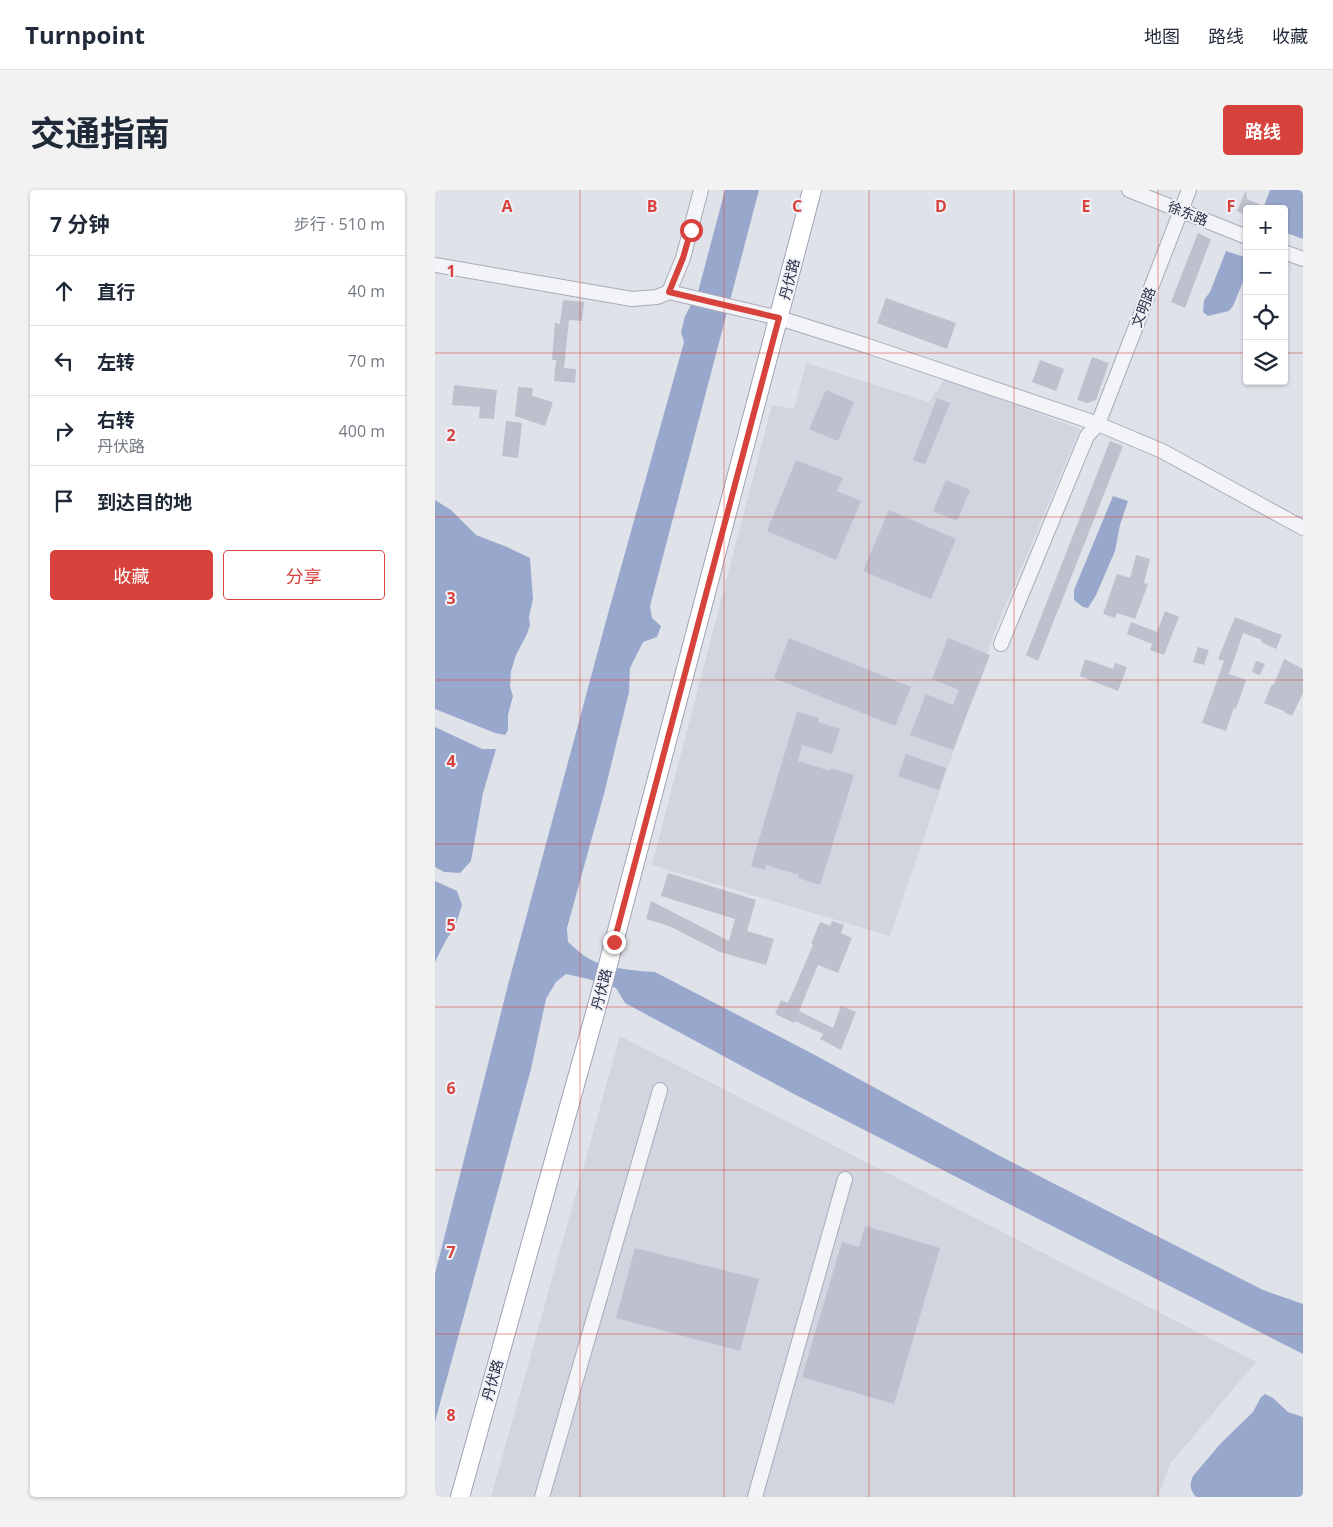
<!DOCTYPE html>
<html lang="zh">
<meta charset="utf-8">
<style>
body{margin:0;font-family:"Open Sans","Noto Sans SC",sans-serif;background:#f2f2f3;color:#1f2937}
.controls{position:absolute;right:15px;top:15px;display:grid;overflow:hidden;border-radius:5px;box-shadow:0 1px 4px #0004}
.controls button{width:45px;height:45px;display:grid;place-items:center;padding:0;border:0;border-bottom:1px solid #e0e1e3;background:#fff;color:#1f2937;font:25px sans-serif}
.stop{position:absolute;width:15px;height:15px;margin:-11px;border:4px solid #d8423c;border-radius:50%;background:#fff}
.stop.end{background:#d8423c;border-color:#fff;box-shadow:0 1px 5px #0008}
.list{margin:0;padding:0;list-style:none}
h2{display:flex;justify-content:space-between;align-items:center;height:65px;margin:0;padding:0 20px;font-size:21px}
h2 small{font-size:16px;font-weight:400;color:#747a83}
.list li{display:grid;grid-template-columns:32px 1fr auto;gap:15px;align-items:center;box-sizing:border-box;height:70px;padding:0 20px;border-top:1px solid #e0e1e3}
.list b{display:block;font-size:19px;white-space:nowrap}
.list p{margin:0;font-size:16px;white-space:nowrap;color:#747a83}
.list em{font-size:16px;font-style:normal;color:#747a83}
.actions{display:flex;gap:10px;padding:15px 20px}
.actions a{flex:1;padding:11px 0;border:1px solid #d8423c;border-radius:5px;text-align:center;font-size:18px;color:#d8423c}
.actions .main{background:#d8423c;color:#fff}
.icon{flex:none;width:28px;height:28px;fill:none;stroke:currentColor;stroke-width:2;stroke-linecap:round;stroke-linejoin:round}
.map{position:relative;flex:none;width:868px;height:1307px;overflow:hidden;border-radius:5px}
header{display:flex;align-items:center;gap:30px;box-sizing:border-box;height:70px;padding:0 25px;background:#fff;border-bottom:1px solid #e0e1e3}
header strong{font-size:24px}
nav{display:flex;gap:28px;margin-inline-start:auto;font-size:18px}
.intro{display:flex;align-items:center;justify-content:space-between;box-sizing:border-box;height:120px;padding:0 30px}
h1{margin:0;font-size:35px}
.button{padding:12px 22px;border-radius:5px;background:#d8423c;color:#fff;font-size:18px;font-weight:700}
main{display:flex;gap:30px;padding:0 30px}
aside{flex:1;background:#fff;border-radius:5px;box-shadow:0 1px 4px #0004}
.map>svg:first-child{display:block}
</style>
<header>
<strong>Turnpoint</strong>
<nav><a>地图</a><a>路线</a><a>收藏</a></nav>
</header>
<div class="intro"><h1>交通指南</h1><a class="button">路线</a></div>
<main>
<aside>
<h2>7 分钟<small>步行 · 510 m</small></h2>
<ul class="list">
<li><svg class="icon" aria-label="ahead" viewBox="0 0 24 24"><path d="M12 20V5M6 11l6-6 6 6"/></svg><div><b>直行</b></div><em>40 m</em></li>
<li><svg class="icon" aria-label="left" viewBox="0 0 24 24"><path d="M17 20v-9H6M10 6l-5 5 5 5"/></svg><div><b>左转</b></div><em>70 m</em></li>
<li><svg class="icon" aria-label="right" viewBox="0 0 24 24"><path d="M7 20v-9h11M14 6l5 5-5 5"/></svg><div><b>右转</b><p>丹伏路</p></div><em>400 m</em></li>
<li><svg class="icon" aria-label="arrive" viewBox="0 0 24 24"><path d="M6 21V4h12l-3 4 3 4H6"/></svg><div><b>到达目的地</b></div></li>
</ul>
<div class="actions"><a class="main">收藏</a><a>分享</a></div>
</aside>
<div class="map">
<svg width="868" height="1307" viewBox="0 0 868 1307">
<rect width="100%" height="100%" fill="#e0e2ea"/>
<!-- built -->
<g fill="#d2d4df">
<path d="M371,173L494,212L510,189L645,239L560,441L455,746L217,675L337,215L359,219Z"/>
<path d="M185,846L821,1172L735,1274L723,1307H56Z"/>
</g>
<!-- water -->
<g fill="#98a8cd">
<path d="M290,0H324L215,416L217,428L226,436L222,447L208,452L195,478L194,502L169,604L132,738L133,752C139,757 145,763 151,767C168,778 200,781 220,782L378,864L563,965L828,1100L868,1114V1164L357,903L190,813L181,798L153,789L131,784L121,792L111,809L96,879L0,1232V1084L74,791L174,420L249,152L246,142L250,126L263,102Z"/>
<path d="M835,0H868V49L849,42V19H828Z"/>
<path d="M791,61L812,68V82L798,116L794,121L773,126L768,122L769,110L775,102Z"/>
<path d="M678,306L693,311L685,335L680,361L661,405L653,418L648,417L639,410V400Z"/>
<path d="M0,310L16,320L41,345L72,357L95,368L98,409L94,427L95,435L92,444L81,465L76,481L75,497L78,506L73,525V540L70,545L60,543L0,519Z"/>
<path d="M0,537L47,559H61L48,603L36,671L25,683L9,682L0,677Z"/>
<path d="M0,691L22,701L27,715L20,737L11,750L0,772Z"/>
<path d="M830,1204L838,1208L853,1222L868,1227V1307H761C755,1300 754,1295 758,1286L786,1253L818,1222L826,1207Z"/>
</g>
<!-- building -->
<g fill="#bdc0cd">
<path d="M811,0L812,9L835,19H812V25L802,21Z"/>
<path d="M763,43L776,49L750,118L736,112Z"/>
<path d="M451,108L521,133L512,159L442,133Z"/>
<path d="M128,110L149,112L147,131L134,130L129,178L141,179L140,193L119,191L121,170H117L120,133L125,134Z"/>
<path d="M657,167L674,173L661,210L653,213L642,210Z"/>
<path d="M605,170L629,179L621,201L597,192Z"/>
<path d="M19,195L62,200L59,229L44,228L45,217L17,215Z"/>
<path d="M83,197L98,198L97,206L118,212L110,236L80,226Z"/>
<path d="M391,200L419,212L403,251L374,239Z"/>
<path d="M502,208L515,213L490,274L478,270Z"/>
<path d="M71,231L87,233L83,268L67,266Z"/>
<path d="M675,251L688,256L603,471L591,465Z"/>
<path d="M361,270L408,288L402,301L426,311L401,370L332,341Z"/>
<path d="M511,290L535,300L522,331L498,321Z"/>
<path d="M454,320L521,349L496,409L428,381Z"/>
<path d="M701,365L715,369L709,393L713,394L700,429L682,423L680,428L668,424L682,384L695,388Z"/>
<path d="M730,421L744,427L729,465L715,460L717,454L692,444L696,432L722,442Z"/>
<path d="M800,427L847,445L841,459L826,452L827,450L808,443L794,484L811,490L801,519L799,518L791,541L767,533L789,471L783,469Z"/>
<path d="M354,448L476,497L460,536L339,488Z"/>
<path d="M513,448L555,465L518,560L475,545L491,504L518,515L524,500L497,489Z"/>
<path d="M763,457L774,460L769,475L758,472Z"/>
<path d="M650,469L678,479L680,473L692,477L683,501L645,486Z"/>
<path d="M849,469L868,479V503L857,526L849,522V521L829,513L837,494L839,495Z"/>
<path d="M821,471L830,474L825,485L817,482Z"/>
<path d="M362,522L384,528L383,532L405,539L397,564L367,555L363,571L395,581L396,578L419,585L385,695L363,688L364,685L331,675L330,680L316,676Z"/>
<path d="M471,564L511,578L504,600L463,586Z"/>
<path d="M233,683L321,710L312,741L339,749L331,775L285,762L234,736L211,729L216,711L294,751L300,729L226,706Z"/>
<path d="M397,731L409,735L406,743L417,748L403,783L383,775L364,821L398,838L406,816L421,822L406,860L385,849L388,844L360,831L359,833L340,824L346,810L353,813L378,755L376,754L385,732L395,736Z"/>
<path d="M430,1036L505,1058L459,1214L367,1187L407,1052L424,1057Z"/>
<path d="M200,1058L324,1089L305,1161L181,1128Z"/>
</g>
<g fill="none" stroke-linecap="round" stroke-linejoin="round">
<defs>
<g id="minor">
<path d="M694,0L812,47"/>
<path d="M849,62L868,69"/>
<path d="M0,75L197,109L222,107L234,102L344,128L430,155L663,234L727,261L868,338"/>
<path d="M234,102L248,68L266,0"/>
<path d="M566,454L652,246L663,234L754,0"/>
<path d="M107,1307L225,900"/>
<path d="M320,1307L410,989"/>
</g>
<path id="major" d="M25,1307L164,809L377,0"/>
</defs>
<!-- minor casing -->
<use href="#minor" stroke="#a8abb8" stroke-width="16"/>
<!-- major casing -->
<use href="#major" stroke="#9ea3b7" stroke-width="20"/>
<!-- minor -->
<use href="#minor" stroke="#f3f4f8" stroke-width="14"/>
<!-- major -->
<use href="#major" stroke="#fff" stroke-width="18"/>
</g>
<g fill="none" stroke-linecap="round" stroke-linejoin="round">
<!-- route -->
<path stroke="#d8423c" stroke-width="6" d="M179,752L344,128L234,102L248,68L256,40"/>
</g>
<!-- grid -->
<path fill="none" stroke="#d8423c" stroke-width="1" stroke-opacity="0.55" d="M145,0V1307M289,0V1307M434,0V1307M579,0V1307M723,0V1307M0,163H812M849,163H868M0,327H868M0,490H868M0,654H868M0,817H868M0,980H868M0,1144H868"/>
<g text-anchor="middle" dominant-baseline="central" stroke-width="4" stroke-linejoin="round" paint-order="stroke">
<!-- street labels -->
<g font-size="14" fill="#272c43" stroke="#f0f1f7">
<text transform="translate(753 23) rotate(22)">徐东路</text>
<text transform="translate(354 89) rotate(-75)">丹伏路</text>
<text transform="translate(708 117) rotate(-69)">文明路</text>
<text transform="translate(166 799) rotate(-75)">丹伏路</text>
<text transform="translate(57 1190) rotate(-74)">丹伏路</text>
</g>
</g>
<g font-size="16" text-anchor="middle" font-weight="bold" fill="#d8423c" stroke="#f0f1f7" stroke-width="4" stroke-linejoin="round" paint-order="stroke">
<text x="72" y="22">A</text>
<text x="217" y="22">B</text>
<text x="362" y="22">C</text>
<text x="506" y="22">D</text>
<text x="651" y="22">E</text>
<text x="796" y="22">F</text>
<text x="16" y="87">1</text>
<text x="16" y="251">2</text>
<text x="16" y="414">3</text>
<text x="16" y="577">4</text>
<text x="16" y="741">5</text>
<text x="16" y="904">6</text>
<text x="16" y="1068">7</text>
<text x="16" y="1231">8</text>
</g>
</svg>
<div class="controls">
<button>+</button>
<button>−</button>
<button><svg class="icon" aria-label="locate" viewBox="0 0 24 24"><circle cx="12" cy="12" r="6"/><path d="M12 2v4M12 18v4M2 12h4M18 12h4"/></svg></button>
<button><svg class="icon" aria-label="layers" viewBox="0 0 24 24"><path d="M12 4l9 5-9 5-9-5zM3 14l9 5 9-5"/></svg></button>
</div>
<div class="stop" style="left:256px;top:40px"></div>
<div class="stop end" style="left:179px;top:752px"></div>
</div>
</main>
